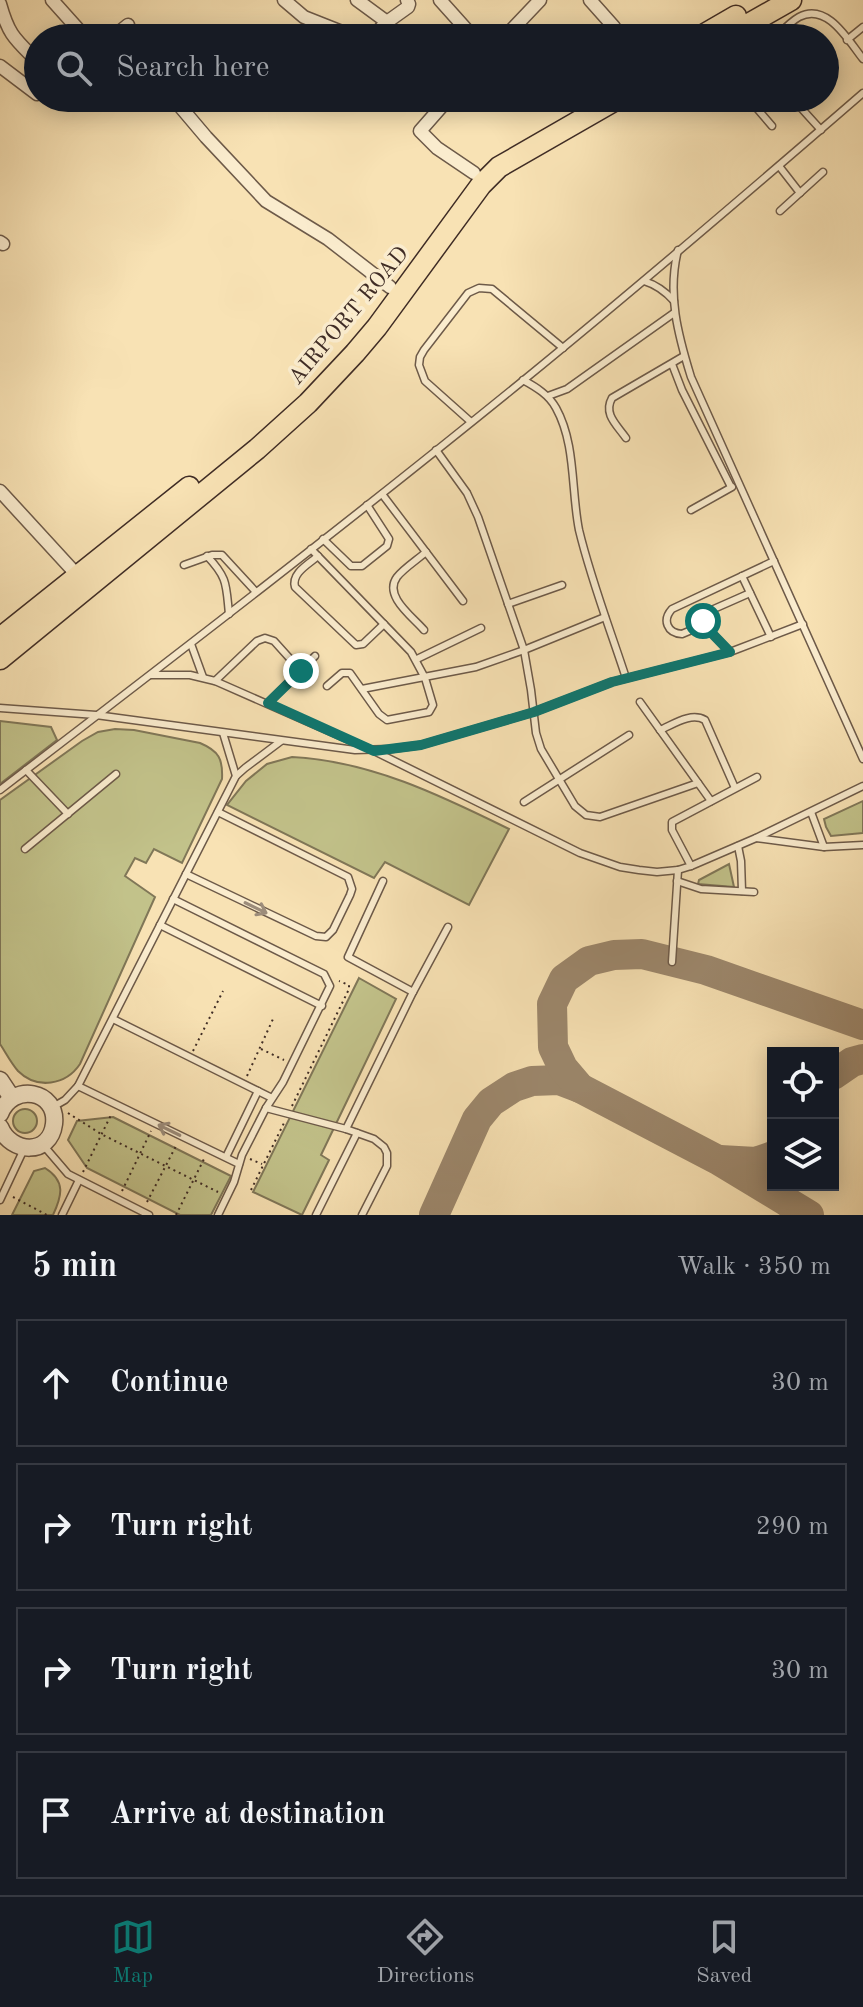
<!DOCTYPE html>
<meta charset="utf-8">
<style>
body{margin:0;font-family:"Old Standard TT",serif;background:#242831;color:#f1f3f6}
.controls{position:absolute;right:24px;bottom:24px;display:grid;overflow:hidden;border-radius:0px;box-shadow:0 4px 20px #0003}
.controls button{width:72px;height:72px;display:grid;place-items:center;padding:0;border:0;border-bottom:2px solid #363941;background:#171b24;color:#f1f3f6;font:40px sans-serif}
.stop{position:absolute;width:24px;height:24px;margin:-18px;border:6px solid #0f766e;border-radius:50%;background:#fff}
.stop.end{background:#0f766e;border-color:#fff;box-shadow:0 2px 8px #0008}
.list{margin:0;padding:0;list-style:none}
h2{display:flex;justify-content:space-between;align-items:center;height:104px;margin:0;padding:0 32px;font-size:34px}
h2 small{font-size:26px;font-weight:400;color:#9ea1a6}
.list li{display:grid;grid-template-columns:52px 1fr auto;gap:24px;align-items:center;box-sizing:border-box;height:128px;margin:0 16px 16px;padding:0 16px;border:2px solid #363941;border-radius:0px}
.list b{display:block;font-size:30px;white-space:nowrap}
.list em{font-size:26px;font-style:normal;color:#9ea1a6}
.icon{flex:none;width:44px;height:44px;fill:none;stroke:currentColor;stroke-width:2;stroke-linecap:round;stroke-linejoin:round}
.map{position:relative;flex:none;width:863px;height:1215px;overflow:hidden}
.search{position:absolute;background:#171b24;box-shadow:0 4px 20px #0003;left:24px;right:24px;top:24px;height:88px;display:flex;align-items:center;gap:20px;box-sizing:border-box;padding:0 28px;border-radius:44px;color:#9ea1a6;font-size:30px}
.sheet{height:680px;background:#171b24}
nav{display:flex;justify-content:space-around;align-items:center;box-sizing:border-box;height:112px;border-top:2px solid #363941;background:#171b24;font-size:22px;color:#9ea1a6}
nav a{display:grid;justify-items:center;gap:4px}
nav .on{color:#0f766e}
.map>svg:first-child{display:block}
</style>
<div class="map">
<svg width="863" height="1215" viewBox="0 0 863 1215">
<rect width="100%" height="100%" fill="#f8e2b4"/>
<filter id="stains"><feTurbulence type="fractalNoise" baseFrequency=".0025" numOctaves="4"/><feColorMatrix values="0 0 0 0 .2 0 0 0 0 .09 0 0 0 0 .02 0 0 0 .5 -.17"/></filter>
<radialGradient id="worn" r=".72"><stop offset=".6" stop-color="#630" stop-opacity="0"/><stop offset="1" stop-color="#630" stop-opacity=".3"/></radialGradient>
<!-- green -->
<g fill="#c2c28a" stroke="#807758" stroke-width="2">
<path d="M0,721L51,727L57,740L0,784Z"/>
<path d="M115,729L134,730L200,743C219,751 223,759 222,779L182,863L154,849L146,863L135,858L125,876L155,897L80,1064C66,1085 37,1090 18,1071C11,1063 6,1053 0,1044V800L82,741L98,732Z"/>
<path d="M292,757C370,761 440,795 509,829L469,905L385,862L374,878L227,805L246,781L267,764Z"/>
<path d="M863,801V833L831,836L826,827L824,819Z"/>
<path d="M729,864L734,887L698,884L699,880Z"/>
<path d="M359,978L396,999L321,1155L329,1160L302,1215L253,1192Z"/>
<circle cx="25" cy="1121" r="12"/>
<path d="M113,1117L231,1176L211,1215H180L87,1168L68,1140L77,1121Z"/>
<path d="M45,1168C66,1181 62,1196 53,1215H12L34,1171Z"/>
</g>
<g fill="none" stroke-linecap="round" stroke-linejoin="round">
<!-- taxiway -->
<g stroke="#9c876c" stroke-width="30">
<path d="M833,1075L852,1062L863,1059"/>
<path d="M720,1160L756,1162L773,1156"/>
<path d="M434,1215L477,1119L491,1102L514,1087L532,1081L559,1080L580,1088"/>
<path d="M809,1215L718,1160L580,1088L563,1068L553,1047L552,1004L564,979L589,961L614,955L642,954L706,970L863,1025"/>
</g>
<defs>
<g id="service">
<path d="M775,38C782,31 790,22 799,17C827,2 848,40 863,59"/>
<path d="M847,40L863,27"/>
<path d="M748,98L772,126"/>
<path d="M792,98L821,130"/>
<path d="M779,166L800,193"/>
<path d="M780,211L823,172"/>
<path d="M678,250C667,294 678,335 691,377L863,759"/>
<path d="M644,281C657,285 665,291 674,301"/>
<path d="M672,364L682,390L731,487"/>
<path d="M523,380C536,387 549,395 556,408C576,444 571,490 579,530C591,580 610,629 626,678"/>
<path d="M548,396L567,389L674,313"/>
<path d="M471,422L425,381L419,365L420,357L424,350L468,293L479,288L492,289L563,348"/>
<path d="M626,438C617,425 603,414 612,398L684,356"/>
<path d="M436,450L467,493L478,517L524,650L531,690L536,733L541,749L575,806L586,815L600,817L698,783"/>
<path d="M382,494L463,601"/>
<path d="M691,510L732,487"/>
<path d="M323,539L351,566H362L387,546L389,539L367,505"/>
<path d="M311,549L411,652L425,678L433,705L429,712L387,720L379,714L350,673H342L327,686"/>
<path d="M207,556C228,578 226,585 229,614"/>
<path d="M318,556C309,564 291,573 295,587L356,645L363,644L384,624"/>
<path d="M184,565L212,555H222L256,592"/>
<path d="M742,576L771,637"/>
<path d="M750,593L707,612L701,626L682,634C667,633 662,620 672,609L774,561"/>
<path d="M508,604L562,585"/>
<path d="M703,624L730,652"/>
<path d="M424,630C413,617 383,596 397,577C404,568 417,560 426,552"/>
<path d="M191,644L203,677"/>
<path d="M417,659L481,628"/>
<path d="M151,675H190L215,681L374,751L580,853L620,867L639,870L657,872L678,870L691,866L756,838L863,786"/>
<path d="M215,681L257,641L265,638L274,641L301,671"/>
<path d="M362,689L476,667L524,650L605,617"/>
<path d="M640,702L711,801"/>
<path d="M268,703L315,656"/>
<path d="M0,708L96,715L355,750L391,749L421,745L534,712L612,682L730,652L803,624"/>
<path d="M660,730C674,724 691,712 705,720L735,788"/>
<path d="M223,733L236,776"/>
<path d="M26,770L68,814"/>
<path d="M0,790C176,655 353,519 525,379C639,286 751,190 863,93"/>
<path d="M524,802L629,735"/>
<path d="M811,812L824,847"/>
<path d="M756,838L824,847L863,845"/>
<path d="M738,846L741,861L742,891"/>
<path d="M25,849L116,774"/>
<path d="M691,866L672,830V822L757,777"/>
<path d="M186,874L316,936L326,937L333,930L350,895L352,889L348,877L218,812"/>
<path d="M383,881L348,957L413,992"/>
<path d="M677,881L701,889L754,892"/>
<path d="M173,899L324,974L330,986L283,1082L266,1108L242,1155L234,1182L218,1215"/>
<path d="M160,925L322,1006"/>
<path d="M672,962L678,870"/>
<path d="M113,1019L272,1098"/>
<path d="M78,1086L239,1164"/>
<path d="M51,1108L65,1100L78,1086L236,776L245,768L281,741"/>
<path d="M266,1108L346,1129L374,1139L384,1147L387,1153V1166L362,1215"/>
<path d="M346,1129L413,992L448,927"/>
<path d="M44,1146L68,1174L149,1215"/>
<path d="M226,1157L258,1091"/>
<path d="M0,1200L24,1149"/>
<path d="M62,1215L79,1180"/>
<path d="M316,1215L357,1133"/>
</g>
<g id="minor">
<path d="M52,0L86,38"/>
<path d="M284,0L304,17L357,38"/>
<path d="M357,0L387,22"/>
<path d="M440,0L474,38"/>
<path d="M590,0L614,27"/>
<path d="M0,4C9,36 15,39 38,62"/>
<path d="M112,38L128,25"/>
<path d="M371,38L387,22L408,7L409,4L407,0"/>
<path d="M504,38L540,0"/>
<path d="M0,66L37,94"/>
<path d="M173,98L206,137L266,201L328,239L390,287"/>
<path d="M449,98L420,131L437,148L474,173"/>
<path d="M0,242L3,244"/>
<path d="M0,491L78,576"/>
</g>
<g id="tertiary">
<path d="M0,1080L12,1098"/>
<path d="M0,1114C12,1082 58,1090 54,1124C50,1156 11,1154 0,1127"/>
</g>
<g id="primary">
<path d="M698,38L736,16"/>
<path d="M724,38L791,0"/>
<path d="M0,638L189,487"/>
<path d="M0,659L257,449L308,403L355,353L377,327L481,185L499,167L619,98"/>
</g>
</defs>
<!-- service casing -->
<use href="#service" stroke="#6d5a49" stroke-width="9"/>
<!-- minor casing -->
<use href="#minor" stroke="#6d5a49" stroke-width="15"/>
<!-- tertiary casing -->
<use href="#tertiary" stroke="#6d5a49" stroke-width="19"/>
<!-- primary casing -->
<use href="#primary" stroke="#3f2c25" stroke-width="23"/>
<!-- path -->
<g stroke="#3f2c25" stroke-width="2" stroke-dasharray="2 4" stroke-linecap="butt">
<path d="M261,1049L284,1060"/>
<path d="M193,1051L223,991"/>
<path d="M247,1076L273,1019"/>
<path d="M292,1106L349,989V985L339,981"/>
<path d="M68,1113L101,1134L218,1192"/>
<path d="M250,1159L262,1164"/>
<path d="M83,1172L112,1113"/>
<path d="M251,1190L284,1123"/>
<path d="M122,1191L151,1131"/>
<path d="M13,1197L47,1215"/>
<path d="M147,1202L177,1144"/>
<path d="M176,1215L205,1157"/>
</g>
<!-- service -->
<use href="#service" stroke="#faecce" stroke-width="6"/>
<!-- minor -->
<use href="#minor" stroke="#faecce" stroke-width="12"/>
<!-- tertiary -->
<use href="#tertiary" stroke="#faecce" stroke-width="16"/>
<!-- primary -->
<use href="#primary" stroke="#f8e2b4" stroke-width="20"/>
</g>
<!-- one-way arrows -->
<defs><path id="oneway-shaft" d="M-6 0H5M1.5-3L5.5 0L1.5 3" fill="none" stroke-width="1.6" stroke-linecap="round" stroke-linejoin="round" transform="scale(2)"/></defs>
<g stroke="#9c8c7a">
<use href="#oneway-shaft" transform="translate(256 908) rotate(26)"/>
<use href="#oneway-shaft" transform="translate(169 1130) rotate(-154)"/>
</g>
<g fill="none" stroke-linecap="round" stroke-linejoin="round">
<!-- route -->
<path stroke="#0f766e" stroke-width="10" d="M301,671L268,703L374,751L421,745L534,712L612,682L730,652L703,624V621"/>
</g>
<g text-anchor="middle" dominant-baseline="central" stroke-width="7" stroke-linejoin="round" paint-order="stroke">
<!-- street labels -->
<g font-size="22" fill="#3f2c25" stroke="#faecce">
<text transform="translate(349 316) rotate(-50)">AIRPORT ROAD</text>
</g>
</g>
<rect width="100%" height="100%" filter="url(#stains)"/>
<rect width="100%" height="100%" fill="url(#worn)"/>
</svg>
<div class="controls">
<button><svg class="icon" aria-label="locate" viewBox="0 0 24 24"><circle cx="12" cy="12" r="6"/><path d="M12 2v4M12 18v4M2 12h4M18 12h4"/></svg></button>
<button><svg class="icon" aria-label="layers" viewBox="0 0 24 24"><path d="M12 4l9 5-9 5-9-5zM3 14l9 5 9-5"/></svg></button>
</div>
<div class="stop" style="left:703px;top:621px"></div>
<div class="stop end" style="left:301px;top:671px"></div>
<div class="search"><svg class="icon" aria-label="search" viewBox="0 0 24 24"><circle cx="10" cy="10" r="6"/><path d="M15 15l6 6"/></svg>Search here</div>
</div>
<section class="sheet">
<h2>5 min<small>Walk · 350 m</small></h2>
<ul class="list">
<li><svg class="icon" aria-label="ahead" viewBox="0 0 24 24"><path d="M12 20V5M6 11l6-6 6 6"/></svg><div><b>Continue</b></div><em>30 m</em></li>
<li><svg class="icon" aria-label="right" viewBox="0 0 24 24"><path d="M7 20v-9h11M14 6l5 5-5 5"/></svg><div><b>Turn right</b></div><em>290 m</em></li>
<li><svg class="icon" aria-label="right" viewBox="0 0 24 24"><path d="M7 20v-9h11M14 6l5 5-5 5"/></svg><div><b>Turn right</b></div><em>30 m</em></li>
<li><svg class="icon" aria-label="arrive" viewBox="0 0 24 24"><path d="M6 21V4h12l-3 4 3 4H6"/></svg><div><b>Arrive at destination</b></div></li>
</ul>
</section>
<nav>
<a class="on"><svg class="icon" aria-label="map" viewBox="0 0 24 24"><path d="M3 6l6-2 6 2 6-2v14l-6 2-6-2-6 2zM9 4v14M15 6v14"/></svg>Map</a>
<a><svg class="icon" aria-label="directions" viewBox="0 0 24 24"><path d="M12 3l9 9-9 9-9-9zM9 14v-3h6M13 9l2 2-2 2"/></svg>Directions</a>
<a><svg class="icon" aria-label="saved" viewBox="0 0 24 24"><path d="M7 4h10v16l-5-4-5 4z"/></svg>Saved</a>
</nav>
